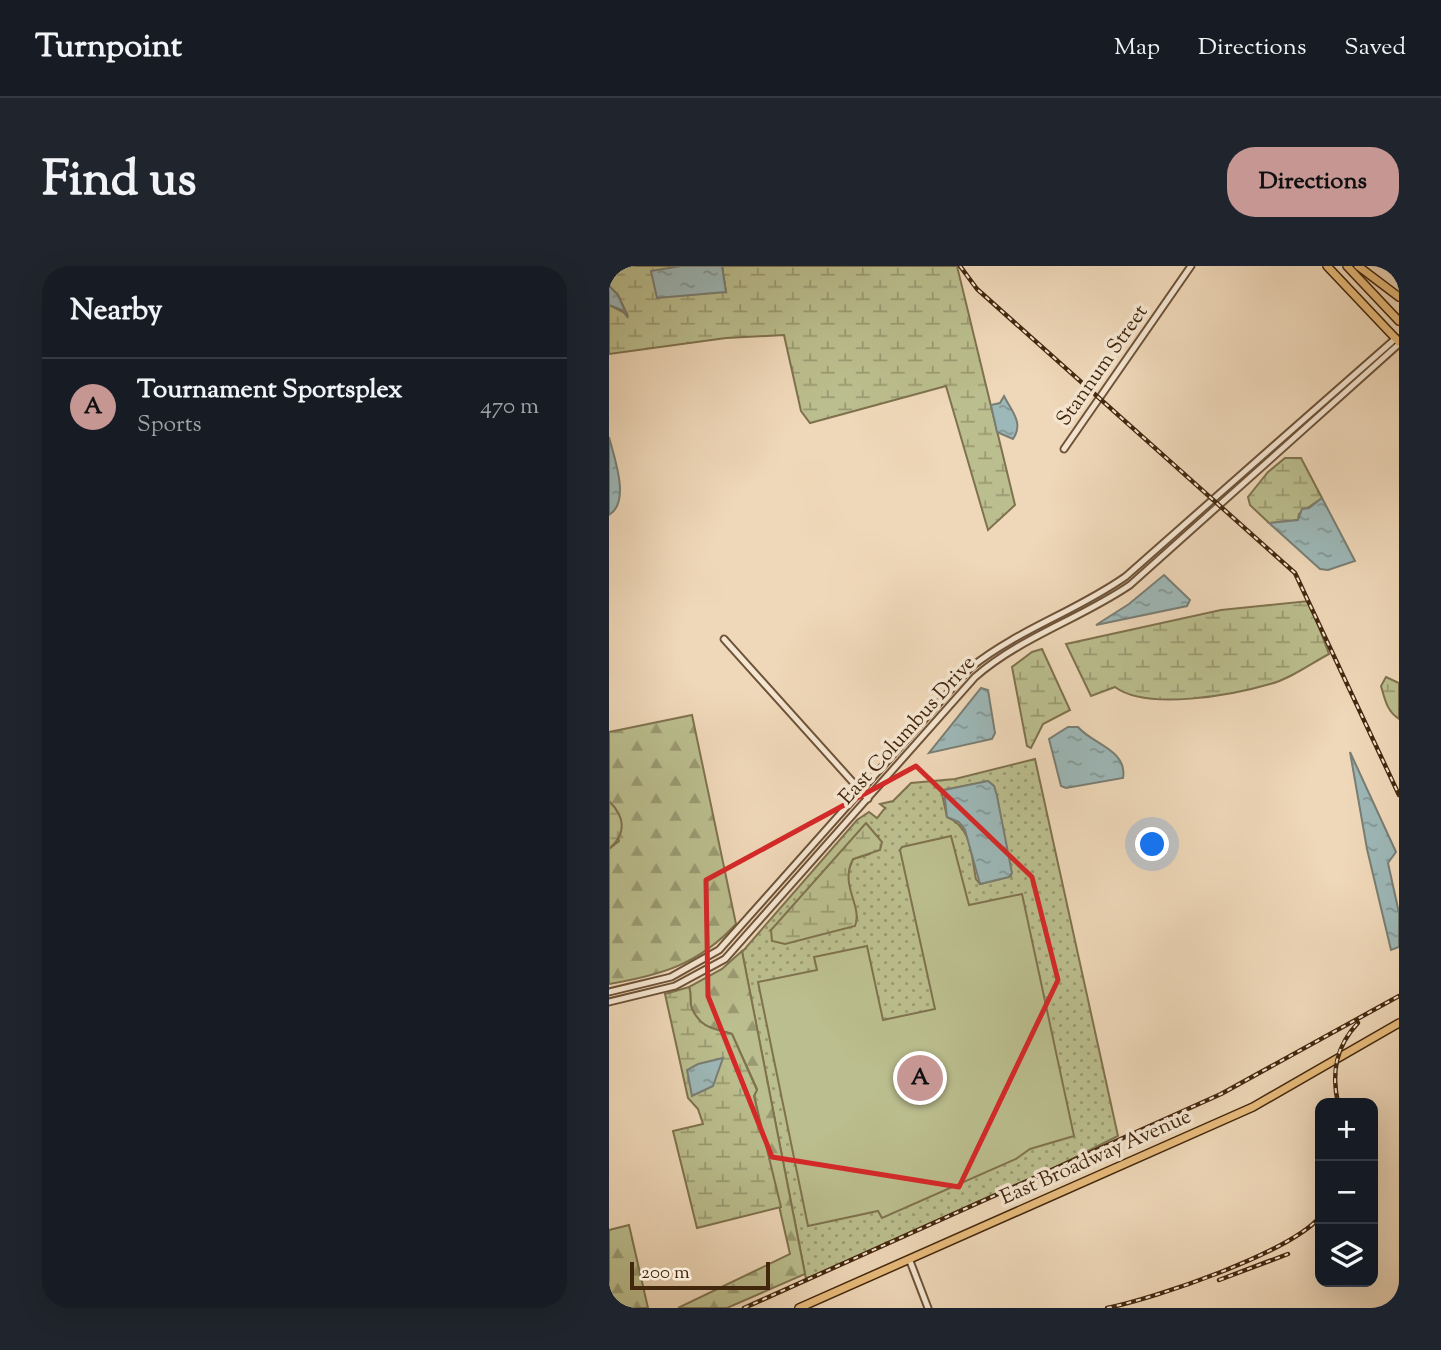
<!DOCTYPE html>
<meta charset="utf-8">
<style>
body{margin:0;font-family:"Sorts Mill Goudy",serif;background:#20242c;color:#f1f3f6}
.controls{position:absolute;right:21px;bottom:21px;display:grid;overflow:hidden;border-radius:14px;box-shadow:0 7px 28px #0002}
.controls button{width:63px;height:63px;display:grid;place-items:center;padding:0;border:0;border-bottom:2px solid #363941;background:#171b24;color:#f1f3f6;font:35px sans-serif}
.scale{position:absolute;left:21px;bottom:18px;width:140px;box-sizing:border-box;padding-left:7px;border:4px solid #43270d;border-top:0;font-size:19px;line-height:24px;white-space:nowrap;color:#43270d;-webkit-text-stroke:5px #f5e6d2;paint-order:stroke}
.you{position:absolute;left:544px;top:579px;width:24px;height:24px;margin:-18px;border:5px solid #fff;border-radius:50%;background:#1a73e8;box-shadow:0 0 0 10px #1a73e833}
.badge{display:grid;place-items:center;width:46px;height:46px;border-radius:50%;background:#c59692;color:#111;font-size:23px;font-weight:700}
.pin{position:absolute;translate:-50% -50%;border:4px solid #fff;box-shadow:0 2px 7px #0006}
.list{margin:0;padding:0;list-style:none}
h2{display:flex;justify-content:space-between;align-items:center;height:91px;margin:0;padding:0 28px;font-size:30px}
h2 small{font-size:23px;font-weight:400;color:#9ea1a6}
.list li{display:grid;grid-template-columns:46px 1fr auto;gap:21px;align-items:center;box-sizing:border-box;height:98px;padding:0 28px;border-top:2px solid #363941}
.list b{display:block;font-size:26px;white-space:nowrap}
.list p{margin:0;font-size:23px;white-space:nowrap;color:#9ea1a6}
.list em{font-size:23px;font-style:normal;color:#9ea1a6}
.icon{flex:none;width:38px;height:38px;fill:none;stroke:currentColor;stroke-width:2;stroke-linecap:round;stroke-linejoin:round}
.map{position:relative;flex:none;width:790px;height:1042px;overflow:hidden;border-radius:28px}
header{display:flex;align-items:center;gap:42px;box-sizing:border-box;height:98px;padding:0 35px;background:#171b24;border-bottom:2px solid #363941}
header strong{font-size:33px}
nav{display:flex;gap:38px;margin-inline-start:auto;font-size:24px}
.intro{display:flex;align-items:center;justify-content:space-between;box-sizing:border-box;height:168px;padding:0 42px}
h1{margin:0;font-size:49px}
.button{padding:18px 32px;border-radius:28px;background:#c59692;color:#111;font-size:24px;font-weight:700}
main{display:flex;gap:42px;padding:0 42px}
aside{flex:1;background:#171b24;border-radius:28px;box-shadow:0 7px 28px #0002}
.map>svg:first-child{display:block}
</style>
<header>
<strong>Turnpoint</strong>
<nav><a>Map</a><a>Directions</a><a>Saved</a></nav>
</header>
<div class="intro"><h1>Find us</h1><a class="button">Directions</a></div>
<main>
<aside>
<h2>Nearby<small></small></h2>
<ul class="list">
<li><span class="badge">A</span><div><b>Tournament Sportsplex</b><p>Sports</p></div><em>470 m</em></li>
</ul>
</aside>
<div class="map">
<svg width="790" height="1042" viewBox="0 0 790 1042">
<defs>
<pattern id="grass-dots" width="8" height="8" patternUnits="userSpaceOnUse" patternTransform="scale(1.75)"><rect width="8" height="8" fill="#bbbe8e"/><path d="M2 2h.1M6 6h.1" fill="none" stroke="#9a9a72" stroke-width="1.8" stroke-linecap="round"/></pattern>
<pattern id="forest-firs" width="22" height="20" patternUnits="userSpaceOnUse" patternTransform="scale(1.75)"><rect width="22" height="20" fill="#bbbe8e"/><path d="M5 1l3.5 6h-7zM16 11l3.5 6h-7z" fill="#9a9a72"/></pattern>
<pattern id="wetland-marsh" width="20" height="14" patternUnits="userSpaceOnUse" patternTransform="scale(1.75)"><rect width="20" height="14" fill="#bbbe8e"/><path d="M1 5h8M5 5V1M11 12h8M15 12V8" fill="none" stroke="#9a9a72"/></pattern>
<pattern id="water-ripples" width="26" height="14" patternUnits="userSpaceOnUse" patternTransform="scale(1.75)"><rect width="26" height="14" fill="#9db8b8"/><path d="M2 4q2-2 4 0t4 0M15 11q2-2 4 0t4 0" fill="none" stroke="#829694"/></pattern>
</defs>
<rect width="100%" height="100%" fill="#efd8b9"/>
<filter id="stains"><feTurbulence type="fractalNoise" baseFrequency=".00286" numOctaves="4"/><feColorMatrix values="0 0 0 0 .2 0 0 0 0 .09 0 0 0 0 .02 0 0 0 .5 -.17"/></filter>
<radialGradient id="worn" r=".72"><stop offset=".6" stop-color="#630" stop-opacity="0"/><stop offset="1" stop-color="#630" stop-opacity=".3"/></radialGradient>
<!-- grass -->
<path fill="url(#grass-dots)" stroke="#7f724e" stroke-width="2" fill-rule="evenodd" d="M426,493L509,870L439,905L197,1013L133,686L248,554L260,546L268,552L276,542L271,538L284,535L302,517L346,513ZM379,515L385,520L388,531L402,610L371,618L367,613C362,589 363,561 338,551L333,528L335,524ZM270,569L261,588L244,593L237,610L248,652L162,664Z"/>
<!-- forest -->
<g fill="url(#forest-firs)" stroke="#7f724e" stroke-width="2">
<path d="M83,449L127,658C90,698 53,709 0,718V583L10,575L0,535V466Z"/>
<path d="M133,685L196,1008L118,1042H69L181,988L145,830L148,823L123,768C104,762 93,764 83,743C80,736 83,728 80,721L113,703Z"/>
<path d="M20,959L39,1042H0V964Z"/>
</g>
<!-- wetland -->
<g fill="url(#wetland-marsh)" stroke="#7f724e" stroke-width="2">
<path d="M0,0H72L64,2L117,26L113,0H348L406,239L379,264L337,120L201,157L192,145L175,69L117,72L0,88V39L18,48L9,29L0,20Z"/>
<path d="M676,192H692L713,232L690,248L689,254L660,257L641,239L639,231L659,206Z"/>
<path d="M700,335L720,388C701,398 681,413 661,418C624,429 538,445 506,421L482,430L457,378L612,344Z"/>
<path d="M433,383L461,444L434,458L422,482L418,480L403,401L423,386Z"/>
<path d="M777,411L790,417V453C778,445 776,434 772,420Z"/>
<path d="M0,535C16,551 18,567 0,583Z"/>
<path d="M257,557L273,576L271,584L244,593C230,620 254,639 246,660L176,678L163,675L162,664Z"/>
<path d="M80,721C83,728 80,736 83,743C93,763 104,762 123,768L148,824L145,830L172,941L88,962L64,865L94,858L89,843L79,832L56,728Z"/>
</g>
<!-- garden -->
<path fill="#bbbe8e" stroke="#7f724e" stroke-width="2" d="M342,570L360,639L413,628L465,870L421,883L407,893L273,952L269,945L199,960L149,716L208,704L205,691L258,680L274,754L326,743L291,584L293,581Z"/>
<!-- water -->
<g fill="url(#water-ripples)" stroke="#797e74" stroke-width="2">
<path d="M72,0H113L117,26L48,32L42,5Z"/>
<path d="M0,20L9,29L19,52L13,44L0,39Z"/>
<path d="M395,130C403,146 415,157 404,173L388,166L382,139L391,137Z"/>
<path d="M0,171C5,191 22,236 0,249Z"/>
<path d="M713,232L746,295L719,304L711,303L660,257L689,254L693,243L700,242Z"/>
<path d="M555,309L581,334L578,340L487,359L520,338Z"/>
<path d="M372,422L379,424L386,467L383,473L320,487Z"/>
<path d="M459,461H469C483,478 519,484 514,512L457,522L452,520L440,473Z"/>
<path d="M741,486L787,586L779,597L790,647V681L782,684L758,583Z"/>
<path d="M379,515L385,520L388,530L403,607L400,611L371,618L356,564L350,556L338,551L335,524Z"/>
<path d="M114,792L104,820L83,830L78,804L89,798Z"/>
</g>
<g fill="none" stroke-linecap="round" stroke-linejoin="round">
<defs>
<g id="minor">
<path d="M455,183L582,0"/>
<path d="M115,373L259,533"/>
<path d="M0,726L62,711L110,684L361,402C410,363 466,346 516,311L787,72"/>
<path d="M0,736L66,720L116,693L366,411C412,371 471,353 521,319L790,78"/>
<path d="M301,995L319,1042"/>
</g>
<g id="major">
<path d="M718,0L790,76"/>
<path d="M738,0L790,55"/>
<path d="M749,0L790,31"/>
<path d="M190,1042L644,841L790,757"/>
</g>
</defs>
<!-- minor casing -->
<use href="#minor" stroke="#6e5338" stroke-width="9"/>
<!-- major casing -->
<use href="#major" stroke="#43270d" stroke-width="10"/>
<!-- minor -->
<use href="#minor" stroke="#f5e6d2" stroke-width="5"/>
<!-- major -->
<use href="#major" stroke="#e8bc7c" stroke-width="7"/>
<defs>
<g id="rail">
<path d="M351,0L368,23L686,307L790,529"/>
<path d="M729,837C722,806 727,780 749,757"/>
<path d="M610,1014L679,988"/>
<path d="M135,1042L612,828L790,730"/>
<path d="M498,1042C547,1032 680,987 711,951"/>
</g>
</defs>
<!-- rail casing -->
<use href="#rail" stroke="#43270d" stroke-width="4.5"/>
<!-- rail -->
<use href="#rail" stroke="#f5e6d2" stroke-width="2" stroke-dasharray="5" stroke-linecap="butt"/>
</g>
<!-- marked area -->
<path fill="none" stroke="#d62828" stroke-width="5" stroke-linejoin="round" d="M307,500L423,611L449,714L350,921L163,891L99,730L97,614Z"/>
<g text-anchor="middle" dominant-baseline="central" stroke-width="7" stroke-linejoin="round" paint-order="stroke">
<!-- street labels -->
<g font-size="21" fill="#43270d" stroke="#f5e6d2">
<text transform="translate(494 100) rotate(-55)">Stannum Street</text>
<text transform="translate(299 465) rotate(-48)">East Columbus Drive</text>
<text transform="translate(487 892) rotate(-24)">East Broadway Avenue</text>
</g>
</g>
<rect width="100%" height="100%" filter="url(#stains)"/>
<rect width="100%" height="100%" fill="url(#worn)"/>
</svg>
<div class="controls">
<button>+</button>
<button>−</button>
<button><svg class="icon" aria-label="layers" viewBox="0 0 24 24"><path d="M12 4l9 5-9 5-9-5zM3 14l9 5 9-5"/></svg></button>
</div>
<div class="scale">200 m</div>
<div class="you"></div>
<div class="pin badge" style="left:311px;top:812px">A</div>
</div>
</main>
